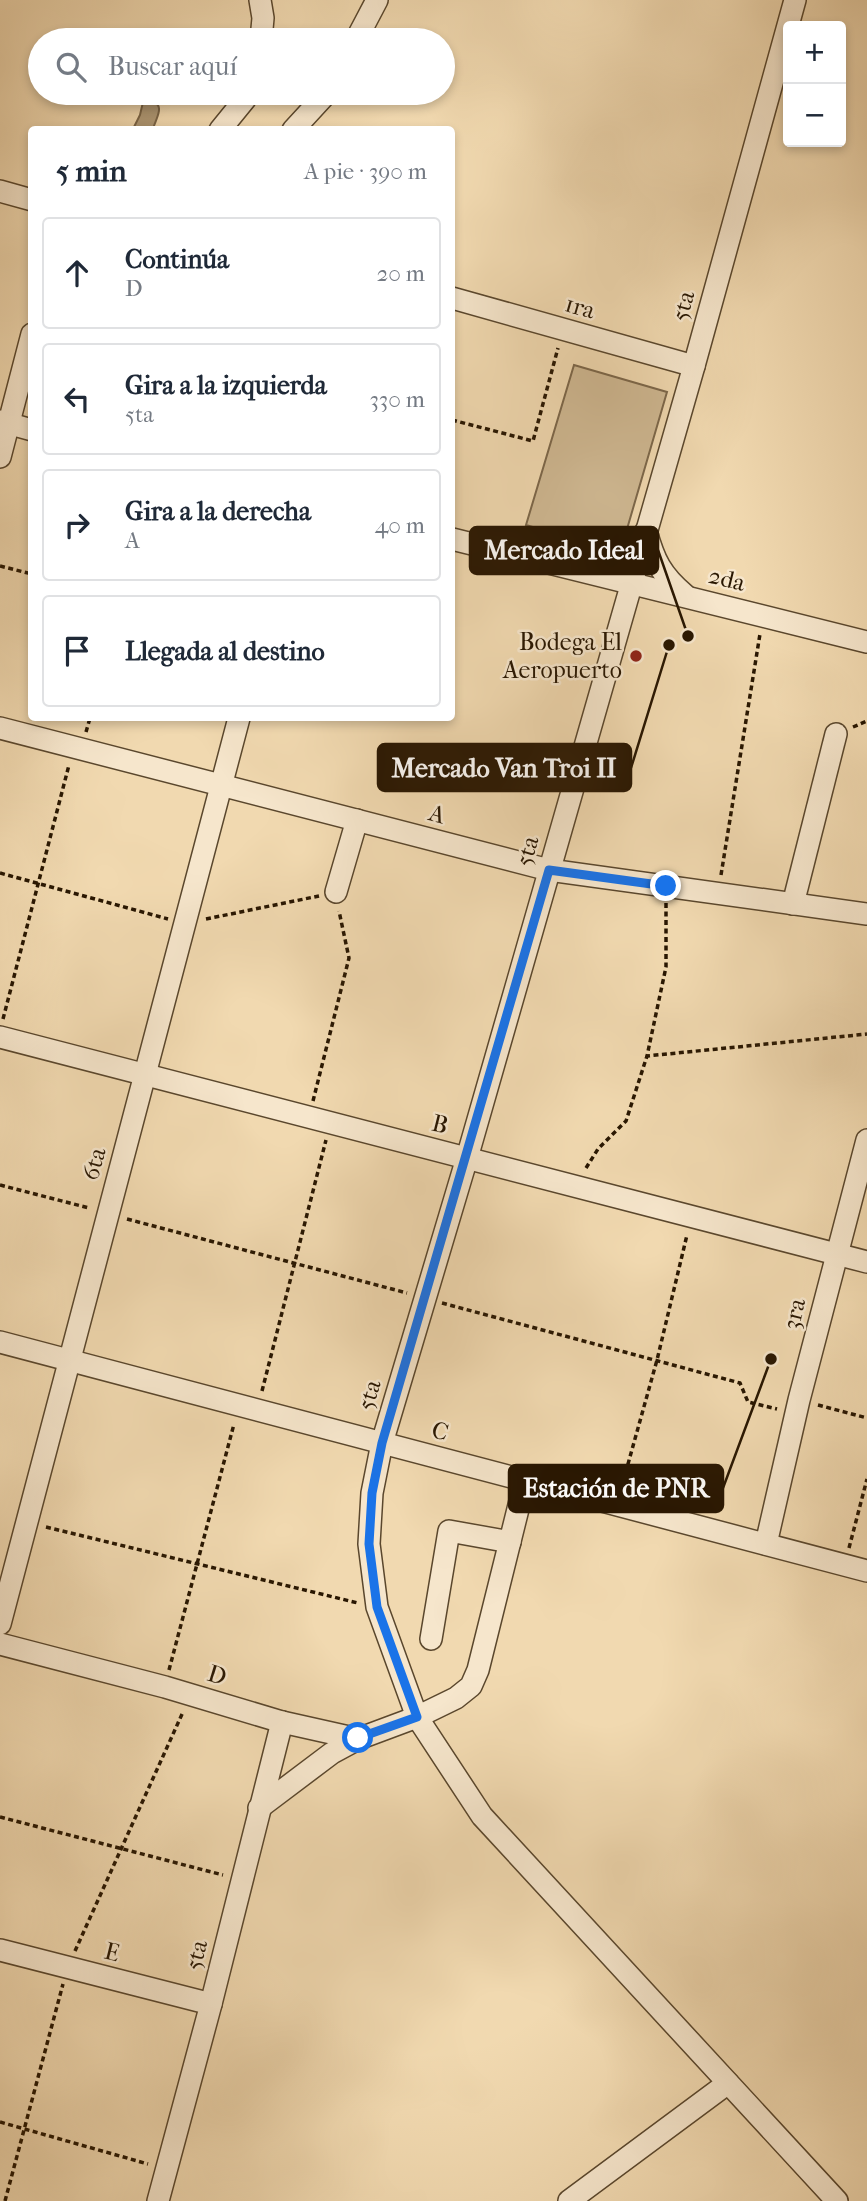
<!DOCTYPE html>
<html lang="es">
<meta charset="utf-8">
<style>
body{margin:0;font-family:"IM FELL French Canon",serif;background:#f6f6f7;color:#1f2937}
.controls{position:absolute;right:21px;top:21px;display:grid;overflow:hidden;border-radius:7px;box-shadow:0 4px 10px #0003}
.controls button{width:63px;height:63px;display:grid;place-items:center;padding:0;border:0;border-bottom:2px solid #e0e1e3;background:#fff;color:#1f2937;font:35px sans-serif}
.stop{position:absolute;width:21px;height:21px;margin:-16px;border:5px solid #1a73e8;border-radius:50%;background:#fff}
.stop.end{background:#1a73e8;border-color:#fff;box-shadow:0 2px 7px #0008}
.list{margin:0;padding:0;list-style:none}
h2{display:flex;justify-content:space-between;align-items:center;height:91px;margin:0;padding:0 28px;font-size:30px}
h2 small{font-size:23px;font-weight:400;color:#747a83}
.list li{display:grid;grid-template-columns:46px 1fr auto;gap:21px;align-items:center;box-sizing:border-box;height:112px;margin:0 14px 14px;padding:0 14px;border:2px solid #e0e1e3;border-radius:7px}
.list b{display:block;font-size:26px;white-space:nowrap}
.list p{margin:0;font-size:23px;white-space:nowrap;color:#747a83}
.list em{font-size:23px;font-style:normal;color:#747a83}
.icon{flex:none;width:38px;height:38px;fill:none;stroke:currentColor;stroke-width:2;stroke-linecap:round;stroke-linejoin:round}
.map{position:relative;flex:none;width:867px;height:2201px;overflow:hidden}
.search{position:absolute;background:#fff;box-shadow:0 4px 10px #0003;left:28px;top:28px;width:427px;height:77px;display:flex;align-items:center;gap:18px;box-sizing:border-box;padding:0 24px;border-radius:38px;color:#747a83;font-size:26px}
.panel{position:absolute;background:#fff;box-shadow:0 4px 10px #0003;left:28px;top:126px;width:427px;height:595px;border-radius:7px}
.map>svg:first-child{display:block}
</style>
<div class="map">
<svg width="867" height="2201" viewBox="0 0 867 2201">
<rect width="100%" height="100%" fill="#f1d9b0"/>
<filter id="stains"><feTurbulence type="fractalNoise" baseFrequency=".00286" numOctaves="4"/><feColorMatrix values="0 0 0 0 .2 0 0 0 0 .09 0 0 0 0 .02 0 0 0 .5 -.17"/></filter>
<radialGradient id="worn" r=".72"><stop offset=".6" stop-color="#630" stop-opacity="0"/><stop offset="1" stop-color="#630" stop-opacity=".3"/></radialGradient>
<!-- green -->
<path fill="#cfb892" stroke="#7c674a" stroke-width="2" d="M574,365L667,392L620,553L526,525Z"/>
<!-- water -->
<path fill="#ad9774" stroke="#786346" stroke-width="2" d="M151,99C166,107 156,117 153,129H133L140,115L143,102Z"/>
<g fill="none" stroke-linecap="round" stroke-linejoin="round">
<defs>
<g id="minor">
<path d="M260,0L263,18L261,40"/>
<path d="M795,0L694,366L467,1158L382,1443L372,1493L369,1544L377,1607L417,1717L482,1816L837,2201"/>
<path d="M356,40L377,0"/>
<path d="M220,130L250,93"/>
<path d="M293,130L327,93"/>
<path d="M0,191L32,200"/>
<path d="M452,298L694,366"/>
<path d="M0,421L32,430"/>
<path d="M0,457L32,334"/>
<path d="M646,531C654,560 661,575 685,595"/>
<path d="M452,539L867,642"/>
<path d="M0,728L549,870L867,914"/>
<path d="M336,892L357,820"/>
<path d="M793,904L836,734"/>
<path d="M0,1037L867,1262"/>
<path d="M0,1342L867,1571"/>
<path d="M766,1544L799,1400L867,1140"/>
<path d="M0,1624L239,718"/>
<path d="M431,1639L449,1531L510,1542"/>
<path d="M0,1644L165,1687L282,1722L358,1739L417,1717L456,1698L471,1686L478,1670L525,1481"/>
<path d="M259,1808L332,1753L358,1739"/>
<path d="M0,1950L211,2004"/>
<path d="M158,2201L211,2004L282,1722"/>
<path d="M569,2201L728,2083"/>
</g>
</defs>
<!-- minor casing -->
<use href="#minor" stroke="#5a472d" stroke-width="24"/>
<!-- path -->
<g stroke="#281601" stroke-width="3.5" stroke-dasharray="5 3.5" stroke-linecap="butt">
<path d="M452,420L533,441L558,348"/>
<path d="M0,566L32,574"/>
<path d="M853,727L867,721"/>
<path d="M86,732L90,718"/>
<path d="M0,873L168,919"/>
<path d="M721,875L760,634"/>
<path d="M666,903V967L647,1056L867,1034"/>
<path d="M206,919L319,896"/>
<path d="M3,1019L69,765"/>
<path d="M313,1101L349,958L339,911"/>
<path d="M586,1168L598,1149L626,1121L647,1056"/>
<path d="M0,1185L89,1208"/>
<path d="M127,1219L407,1293"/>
<path d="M442,1303L740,1383L748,1402L777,1409"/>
<path d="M262,1391L326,1140"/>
<path d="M818,1405L867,1418"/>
<path d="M621,1489L657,1360L687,1235"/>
<path d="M46,1527L358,1603"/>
<path d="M849,1548L867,1479"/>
<path d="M169,1670L234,1424"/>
<path d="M0,1817L223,1875"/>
<path d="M75,1951L183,1712"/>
<path d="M0,2122L148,2164"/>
<path d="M5,2201L63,1984"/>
</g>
<!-- minor -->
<use href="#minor" stroke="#f6e6cc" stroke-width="21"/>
</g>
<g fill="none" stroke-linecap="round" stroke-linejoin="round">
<!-- route -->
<path stroke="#1a73e8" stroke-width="9" d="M358,1738L417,1717L377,1607L369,1544L372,1493L382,1443L549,870L666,886"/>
</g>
<!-- markers -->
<circle fill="#8f2418" stroke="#f6e6cc" stroke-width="2.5" cx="636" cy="656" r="7"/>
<g text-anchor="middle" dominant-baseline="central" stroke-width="5" stroke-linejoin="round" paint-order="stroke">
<!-- street labels -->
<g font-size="24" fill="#281601" stroke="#f6e6cc">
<text transform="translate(683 306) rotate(-75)">5ta</text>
<text transform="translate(580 307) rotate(16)">1ra</text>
<text transform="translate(727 579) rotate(14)">2da</text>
<text transform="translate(437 814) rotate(15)">A</text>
<text transform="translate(527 851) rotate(-74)">5ta</text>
<text transform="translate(440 1124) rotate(14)">B</text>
<text transform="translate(94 1164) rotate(-75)">6ta</text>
<text transform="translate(794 1314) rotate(-76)">3ra</text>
<text transform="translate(369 1395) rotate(-73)">5ta</text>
<text transform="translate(440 1431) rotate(15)">C</text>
<text transform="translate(217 1675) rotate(17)">D</text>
<text transform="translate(112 1952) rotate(14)">E</text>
<text transform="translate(196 1955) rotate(-76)">5ta</text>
</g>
<!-- poi labels -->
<g font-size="24" fill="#281601" stroke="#f6e6cc" text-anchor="end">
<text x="622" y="642">Bodega El<tspan x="622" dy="28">Aeropuerto</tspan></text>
</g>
</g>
<!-- callouts -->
<path fill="none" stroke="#281601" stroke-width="2.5" d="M688 636L658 550M669 645L631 768M771 1359L723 1488"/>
<g fill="#281601" stroke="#f6e6cc" stroke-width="2.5">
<circle cx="688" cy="636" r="7"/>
<circle cx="669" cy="645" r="7"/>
<circle cx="771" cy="1359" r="7"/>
</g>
<g fill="#281601" stroke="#281601" stroke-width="2.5">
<rect x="470" y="527" width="188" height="47" rx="7"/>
<rect x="378" y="744" width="253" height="47" rx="7"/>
<rect x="509" y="1465" width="214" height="47" rx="7"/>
</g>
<g font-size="26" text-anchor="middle" font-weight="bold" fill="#fff">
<text x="564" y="559">Mercado Ideal</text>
<text x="504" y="777">Mercado Van Troi II</text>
<text x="616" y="1497">Estación de PNR</text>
</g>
<rect width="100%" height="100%" filter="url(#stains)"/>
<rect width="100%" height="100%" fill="url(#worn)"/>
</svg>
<div class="controls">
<button>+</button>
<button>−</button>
</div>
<div class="stop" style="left:358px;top:1738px"></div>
<div class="stop end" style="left:666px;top:886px"></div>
<div class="search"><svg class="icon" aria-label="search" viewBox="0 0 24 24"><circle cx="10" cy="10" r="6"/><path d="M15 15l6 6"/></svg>Buscar aquí</div>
<section class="panel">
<h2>5 min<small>A pie · 390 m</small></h2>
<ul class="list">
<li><svg class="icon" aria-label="ahead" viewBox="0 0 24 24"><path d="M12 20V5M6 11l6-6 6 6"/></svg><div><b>Continúa</b><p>D</p></div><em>20 m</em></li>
<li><svg class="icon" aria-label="left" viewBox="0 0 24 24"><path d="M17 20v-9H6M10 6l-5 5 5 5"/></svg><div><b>Gira a la izquierda</b><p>5ta</p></div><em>330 m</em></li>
<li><svg class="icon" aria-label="right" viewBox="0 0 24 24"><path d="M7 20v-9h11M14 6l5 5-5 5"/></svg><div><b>Gira a la derecha</b><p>A</p></div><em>40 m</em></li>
<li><svg class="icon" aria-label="arrive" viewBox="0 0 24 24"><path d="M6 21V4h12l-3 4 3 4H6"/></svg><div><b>Llegada al destino</b></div></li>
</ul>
</section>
</div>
